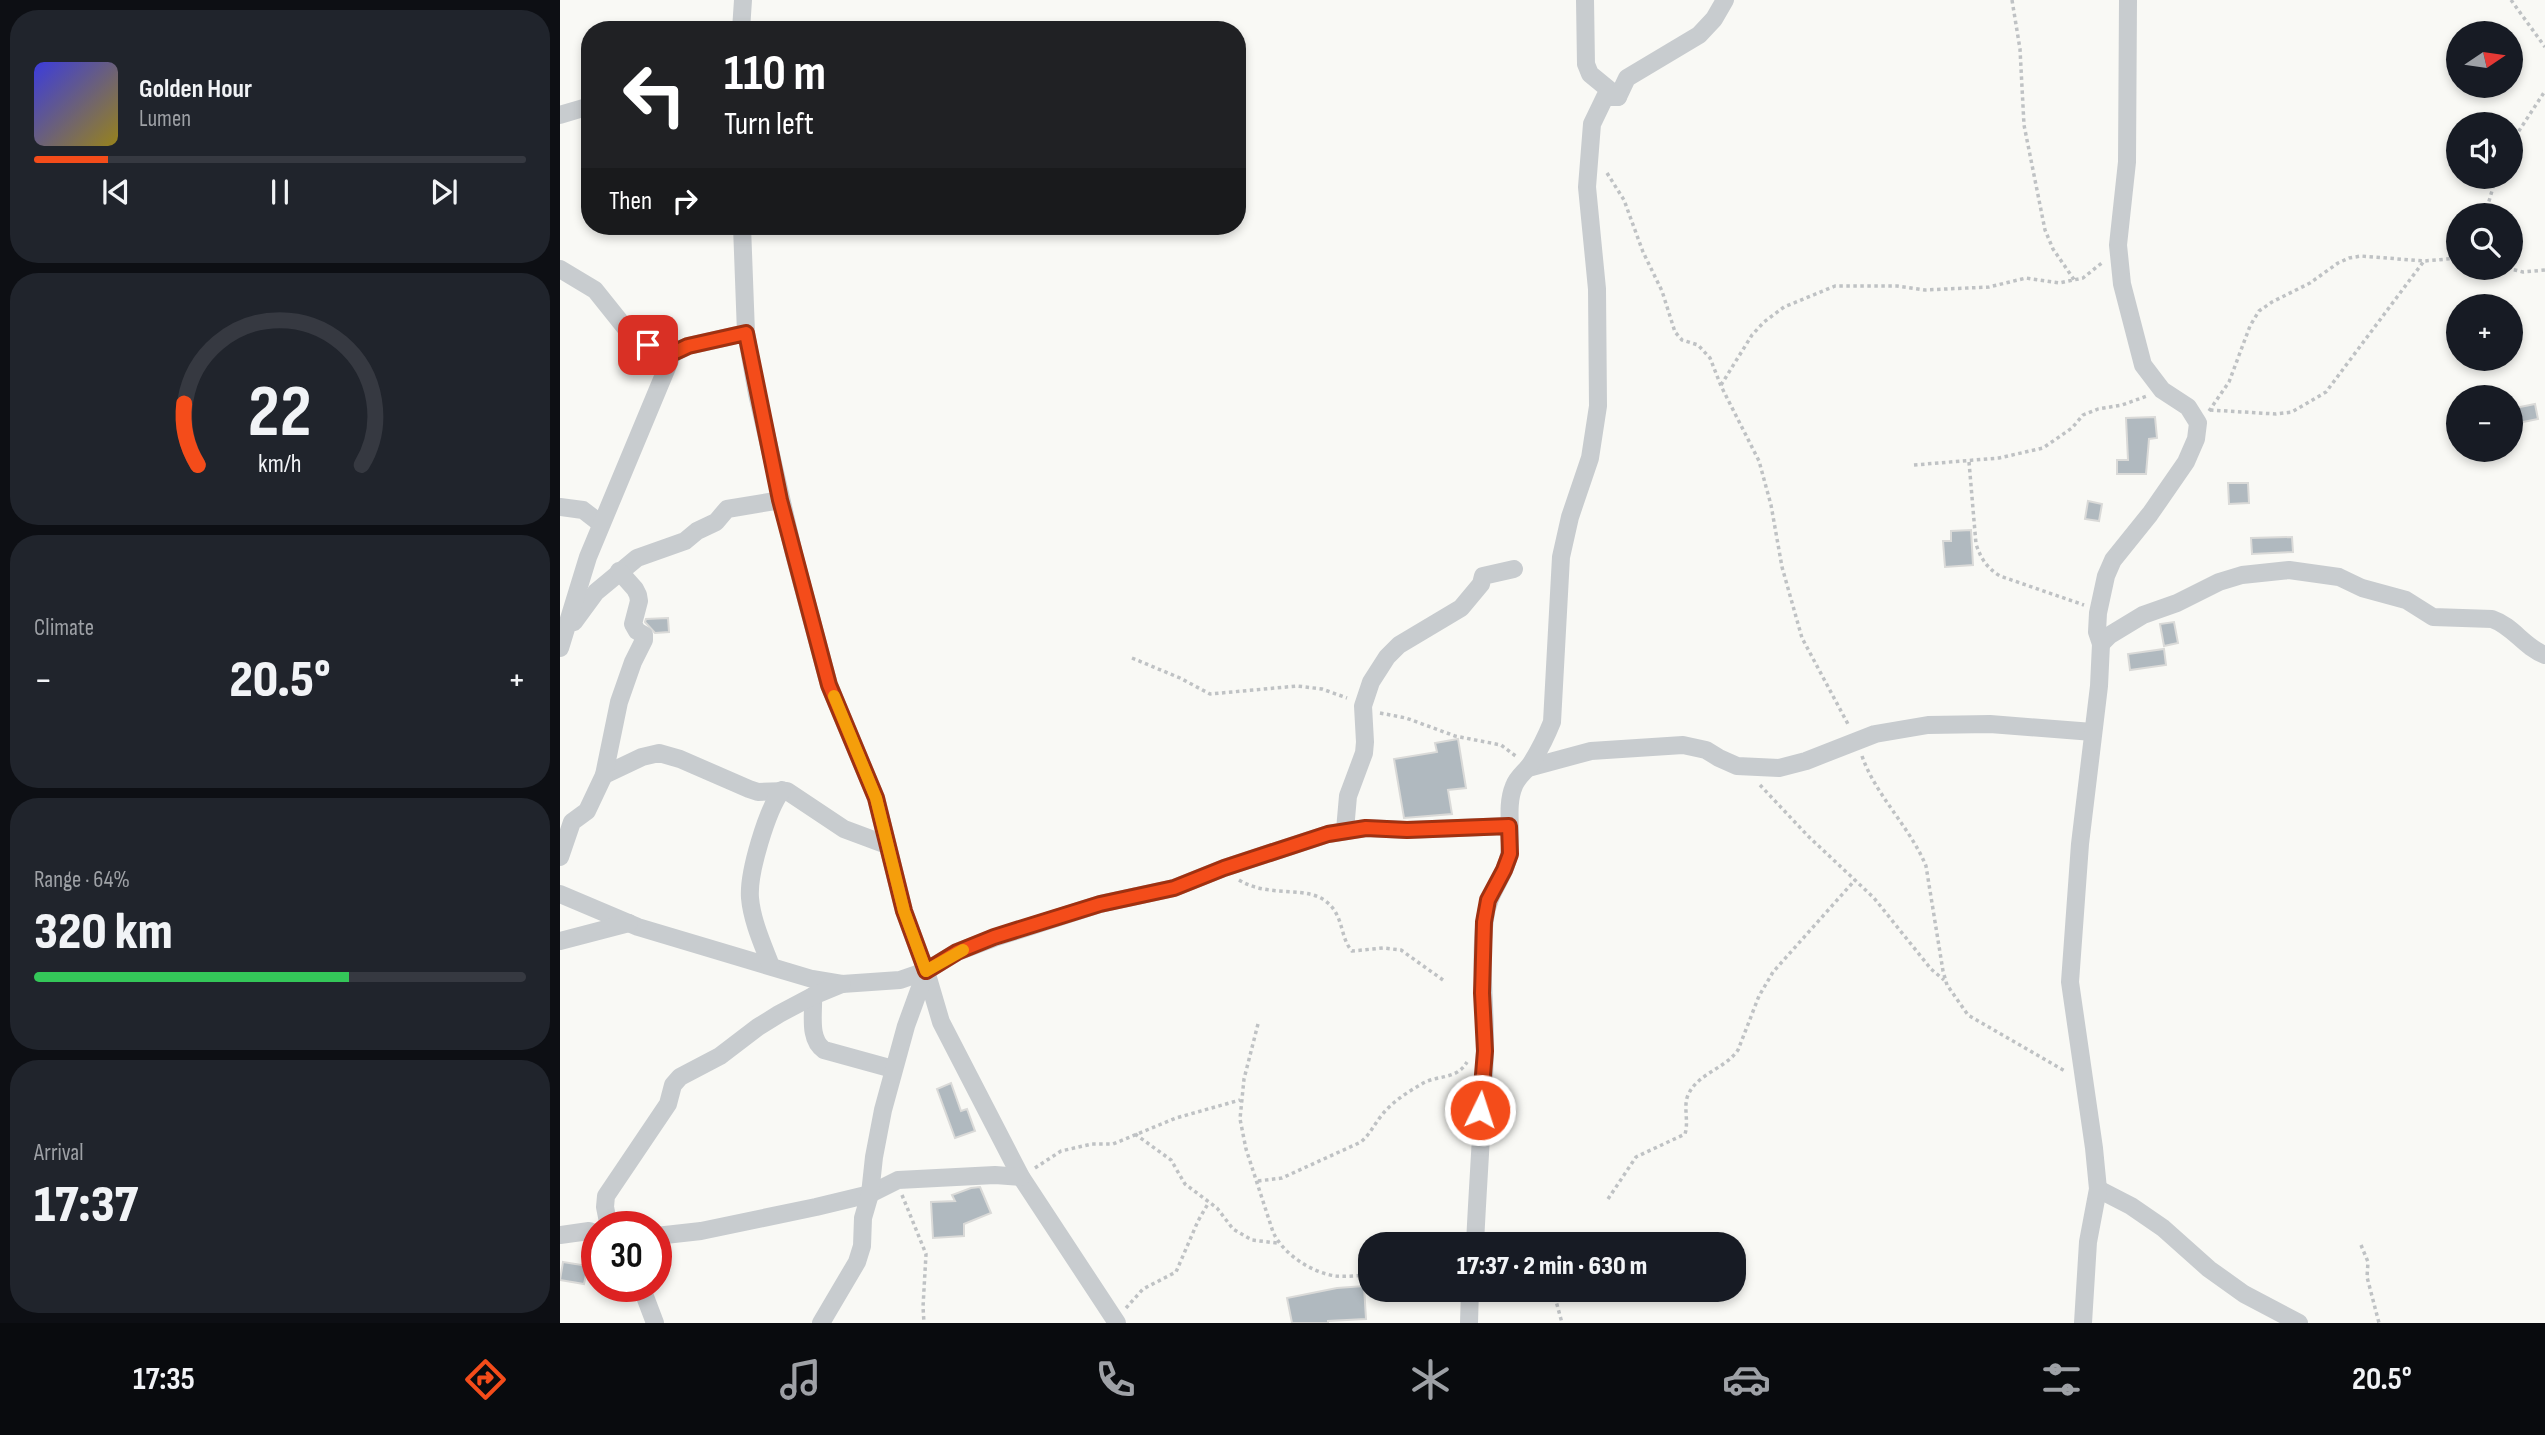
<!DOCTYPE html>
<html lang="en">
<head>
<meta charset="utf-8">
<style>
  body { margin:0; font-family:"Sofia Sans Condensed",sans-serif; background:#20242c; color:#f1f3f6; height:100vh; display:flex; flex-direction:column; font-size:26px; white-space:nowrap }
  * { box-sizing:border-box; margin:0 }
  p { font-size:23px; color:#9ea1a6 }
  .icon { flex:none; width:38px; height:38px; fill:none; stroke:currentColor; stroke-width:2; stroke-linecap:round; stroke-linejoin:round }
  .map { position:relative; flex:1; overflow:hidden }
  .drawer { display:flex; flex-direction:column; gap:10px; padding:10px; background:#0d0f14; width:560px }
  .drawer>* { flex:none }
  .guide { position:absolute; left:21px; top:21px; width:665px; height:214px; border-radius:28px; box-shadow:0 4px 10px #0003; background:#202124; color:#fff; overflow:hidden }
  .needle { width:46px; rotate:77deg }
  .buttons { position:absolute; left:1886px; top:21px; display:grid; gap:14px }
  .buttons a { display:grid; place-items:center; width:77px; height:77px; border-radius:50%; background:#171b24; box-shadow:0 4px 10px #0003; font-size:35px }
  .speed { position:absolute; left:21px; top:1211px; display:flex; gap:14px; font-size:35px; font-weight:700; text-align:center }
  .speed>* { display:grid; place-content:center; width:91px; height:91px; border-radius:50%; background:#171b24; box-shadow:0 4px 10px #0003; line-height:1 }
  .speed .limit { border:10px solid #d22; background:#fff; color:#111 }
  .pin { position:absolute; display:grid; place-items:center; width:60px; height:60px; color:#fff; margin:-30px; border-radius:14px; box-shadow:0 4px 10px #0006 }
  .me { position:absolute; width:77px; margin:-38px; rotate:4deg; stroke-linejoin:round; filter:drop-shadow(0 0 5px #0008) }
  .turn { display:flex; align-items:center; gap:24px; height:147px; padding:0 28px; font-size:32px }
  .turn .icon { width:91px; height:91px; stroke-width:2.5 }
  .turn b { display:block; font-size:49px; line-height:60px }
  .then { display:flex; align-items:center; height:66px; padding:0 28px; background:#0003; gap:14px; font-size:26px }
  .big { font-size:52px; font-weight:800; line-height:1.1 }
  .drawer .tile { flex:1; display:flex; flex-direction:column; justify-content:center; gap:10px; min-width:0; padding:0 24px; border-radius:28px; background:#20242c }
  .drawer .dial { align-items:center; gap:0 }
  .dial svg { height:182px; overflow:visible; fill:none; stroke:#363941; stroke-width:7; stroke-linecap:round; text-anchor:middle }
  .dial text { fill:#f1f3f6; stroke:none }
  .song { display:flex; align-items:center; gap:21px }
  .cover { width:84px; height:84px; border-radius:10px; background:linear-gradient(135deg,hsl(240 70% 55%),hsl(50 70% 35%)) }
  .played { height:7px; border-radius:4px; background:linear-gradient(90deg,#f44c1a 15%,#363941 15%) }
  .keys { display:flex; justify-content:space-around; direction:ltr }
  .heat { display:flex; justify-content:space-between; align-items:center; font-size:38px; direction:ltr }
  .charge { height:10px; border-radius:5px; background:linear-gradient(90deg,#34c759 64%,#363941 0) }
  .trip { position:absolute; left:798px; top:1232px; width:388px; height:70px; border-radius:28px; background:#171b24; box-shadow:0 4px 10px #0003; font-weight:800; line-height:70px; text-align:center }
  .dock { display:flex; height:112px; justify-content:space-around; align-items:center; background:#090b0e; color:#9ea1a6 }
  .dock .icon { width:49px; height:49px }
  .dock .selected { color:#f44c1a }
  .dock b { font-size:32px; color:#f1f3f6 }
  main { display:flex; flex:1; min-height:0 }
  .map>svg:first-child { display:block }
</style>
</head>
<body>
<main>
<section class="drawer">
<div class="tile">
<div class="song"><i class="cover"></i><div><b>Golden Hour</b><p>Lumen</p></div></div>
<div class="played"></div>
<div class="keys"><svg class="icon" aria-label="previous" viewBox="0 0 24 24"><path d="M18 5L8 12l10 7zM5 5v14"/></svg><svg class="icon" aria-label="pause" viewBox="0 0 24 24"><path d="M8 5v14M16 5v14"/></svg><svg class="icon" aria-label="next" viewBox="0 0 24 24"><path d="M6 5l10 7-10 7zM19 5v14"/></svg></div>
</div>
<div class="tile dial"><svg viewBox="0 0 100 80">
<path d="M14 69A42 42 0 1 1 86 69"/>
<path d="M14 69A42 42 0 0 1 8 42" stroke="#f44c1a"/>
<text x="50" y="56" font-size="32" font-weight="700">22</text>
<text x="50" y="72" font-size="11">km/h</text>
</svg></div>
<div class="tile"><p>Climate</p>
<div class="heat"><a>−</a><b class="big">20.5°</b><a>+</a></div>
</div>
<div class="tile"><p>Range · 64%</p><b class="big">320 km</b><div class="charge"></div></div>
<div class="tile"><p>Arrival</p><b class="big">17:37</b></div>
</section>
<div class="map">
<svg width="1985" height="1323" viewBox="0 0 1985 1323">
  <rect width="100%" height="100%" fill="#f9f9f5"/>
  <g fill="#b0b9bf" stroke="#dadad8" stroke-width="2">
    <polygon points="1975,404 1978,419 1958,423 1955,408"/>
    <polygon points="1595,417 1597,438 1589,439 1586,474 1557,474 1557,460 1568,460 1566,418"/>
    <polygon points="1668,483 1688,483 1689,503 1669,504"/>
    <polygon points="1528,501 1542,504 1539,521 1525,519"/>
    <polygon points="1411,530 1413,565 1385,567 1383,541 1391,541 1391,531"/>
    <polygon points="1732,537 1733,552 1692,554 1691,538"/>
    <polygon points="108,618 109,632 95,633 85,622 86,619"/>
    <polygon points="1614,622 1618,643 1604,646 1600,624"/>
    <polygon points="1604,649 1606,665 1570,670 1568,654"/>
    <polygon points="898,739 906,788 888,790 892,814 844,818 834,759 877,752 875,743"/>
    <polygon points="391,1083 401,1111 407,1109 415,1131 395,1138 377,1089"/>
    <polygon points="420,1187 431,1213 404,1224 404,1236 373,1238 371,1202 395,1201 392,1195 411,1188"/>
    <polygon points="3,1262 28,1266 24,1284 0,1280"/>
    <polygon points="804,1286 806,1319 768,1321 768,1323 732,1323 727,1298 777,1288"/>
  </g>
  <g fill="none" stroke-linecap="round" stroke-linejoin="round">
    <g stroke="#bfc2c4" stroke-width="3.5" stroke-dasharray="3.5 3.5" stroke-linecap="butt">
      <polyline points="1452,0 1460,49 1464,125 1485,230 1493,249 1515,281"/>
      <polyline points="1951,0 1985,47"/>
      <polyline points="1951,143 1985,91"/>
      <polyline points="1047,173 1064,200 1083,252 1102,291 1115,332 1122,340 1138,345 1150,358 1161,386 1199,461 1211,505 1222,567 1242,638 1289,726"/>
      <polyline points="1928,205 1933,215"/>
      <polyline points="1925,215 1936,177"/>
      <polyline points="1947,268 1963,272 1985,270"/>
      <polyline points="1161,385 1192,335 1204,322 1224,307 1275,286 1337,286 1365,290 1429,287 1466,278 1499,283 1523,278 1543,262"/>
      <polyline points="1650,410 1716,414 1732,412 1766,392 1864,261"/>
      <polyline points="1649,411 1669,382 1690,326 1699,311 1712,302 1750,283 1778,263 1789,258 1801,256 1864,261 1899,258"/>
      <path d="M1409 462 1416 544C1421 559 1427 568 1440 576L1524 605"/>
      <polyline points="1354,465 1439,458 1483,448 1512,428 1523,415 1538,409 1562,405 1587,396"/>
      <polyline points="572,658 620,678 650,694 737,686 762,689 787,698"/>
      <polyline points="820,713 846,718 895,736 941,745 957,757"/>
      <path d="M1302 756C1316 796 1350 827 1366 866L1383 971 1387 985 1408 1015 1505 1071"/>
      <polyline points="1200,785 1248,836 1314,898 1371,969 1384,980"/>
      <path d="M679 880C710 899 747 884 768 903 784 917 780 938 792 951L823 948 841 950 883 980"/>
      <path d="M698 1024 684 1079 680 1119 686 1149 713 1232C723 1254 752 1273 776 1276 787 1277 799 1275 810 1276"/>
      <polyline points="575,1134 611,1160 625,1184 657,1208 673,1229 692,1240 717,1243"/>
      <polyline points="475,1168 501,1151 532,1144 553,1144 616,1118 680,1100"/>
      <path d="M698 1181 722 1178 801 1142C810 1134 814 1125 821 1116 831 1103 846 1093 860 1085 876 1074 896 1081 907 1062"/>
      <polyline points="342,1195 366,1254 363,1307 364,1323"/>
      <path d="M1048 1199 1076 1157 1125 1134C1129 1121 1123 1107 1128 1095 1138 1073 1165 1069 1178 1050L1199 996 1213 972 1295 880"/>
      <polyline points="1801,1245 1808,1262 1807,1277 1819,1323"/>
      <polyline points="993,1290 1002,1323"/>
      <polyline points="566,1308 583,1289 616,1272 638,1221 649,1202"/>
    </g>
    <g stroke="#c8cccf" stroke-width="18">
      <polyline points="1025,0 1026,64 1030,74 1058,97"/>
      <polyline points="181,30 183,0"/>
      <polyline points="0,115 30,106"/>
      <polyline points="182,226 186,333 197,394 234,554 269,685 316,798 344,911 366,971 381,1022 461,1177 557,1323"/>
      <polyline points="0,269 35,290 71,335 87,345 113,353"/>
      <polyline points="0,507 23,510 41,524"/>
      <polyline points="14,622 36,592 77,558 125,541 137,531 156,522 167,509 221,500"/>
      <path d="M1541 644 1550 635 1583 615 1617 603 1659 582 1682 575 1729 570 1779 577 1802 588 1846 600 1873 617 1932 619C1953 626 1964 647 1985 655"/>
      <polyline points="0,648 28,557 113,353 128,346 186,333"/>
      <polyline points="968,768 1031,751 1123,745 1146,750 1159,758 1177,766 1219,768 1246,761 1315,734 1368,725 1430,724 1533,732"/>
      <polyline points="44,775 82,757 99,753 120,759 189,789 198,792 227,791 284,829 327,845"/>
      <polyline points="785,830 788,796 804,753 805,742 803,706 811,682 827,657 839,645 901,608 921,584 923,576 954,569"/>
      <polyline points="0,857 12,822 27,811 44,775 59,702 73,662 84,640 84,635 77,631 73,624 79,601 78,595 75,589 59,571"/>
      <polyline points="0,894 78,927 252,979 282,984 340,980 366,971 397,952 434,938 540,904 614,888 664,868 768,834 806,828 847,830 949,826"/>
      <polyline points="0,941 69,923"/>
      <path d="M211 966C203 945 192 921 190 898 188 873 207 810 222 790"/>
      <path d="M253 996C254 1013 248 1039 264 1050L333 1069"/>
      <polyline points="1538,1189 1571,1206 1603,1228 1649,1269 1684,1294 1739,1323"/>
      <polyline points="49,1227 45,1207 46,1196 108,1104 113,1085 120,1077 160,1056 198,1027 219,1014 253,996 282,984"/>
      <polyline points="0,1235 29,1231 37,1234"/>
      <polyline points="96,1236 141,1231 256,1207 310,1194 338,1180 435,1175 461,1177"/>
      <path d="M915 1244C918 1180 923 1116 925 1052 926 1008 919 963 925 919 928 891 945 878 949 855 953 833 945 807 954 786 957 777 965 772 970 765 979 751 986 737 992 722L1001 557 1010 517 1030 458 1038 406 1037 289 1027 187 1032 124 1045 97H1058L1067 78 1139 35 1154 19 1165 0"/>
      <polyline points="81,1286 95,1323"/>
      <polyline points="261,1323 297,1262 302,1246 303,1218 310,1194 314,1157 323,1110 346,1026 366,971"/>
      <polyline points="909,1323 910,1290"/>
      <polyline points="1523,1323 1528,1242 1538,1189 1534,1148 1510,982 1520,844 1539,686 1541,644 1537,632 1538,613 1546,576 1553,560 1590,514 1626,462 1636,439 1638,423 1628,407 1602,390 1583,365 1562,284 1558,245 1567,162 1568,0"/>
    </g>
  </g>
  <g fill="none" stroke-linecap="round" stroke-linejoin="round">
    <g stroke="#9f3111" stroke-width="18">
      <polyline id="route" points="88,345 113,353 128,346 186,333 220,500 269,685 316,798 344,911 366,971 397,952 434,937 540,904 614,888 664,868 768,834 806,828 847,830 949,826 950,854 944,870 928,900 924,922 922,993 925,1051 920,1110"/>
    </g>
    <use href="#route" stroke="#f44c1a" stroke-width="12"/>
    <polyline stroke="#f59e0b" stroke-width="12" points="274,696 316,798 344,911 366,971 403,950"/>
  </g>
</svg>
<div class="buttons">
<a><svg class="needle" viewBox="-14 -14 28 28"><path d="M0-13l5 13h-10z" fill="#e53935"/><path d="M0 13l5-13h-10z" fill="#9ea1a6"/></svg></a>
<a><svg class="icon" aria-label="sound" viewBox="0 0 24 24"><path d="M4 9h4l5-4v14l-5-4H4zM17 9q2 3 0 6"/></svg></a>
<a><svg class="icon" aria-label="search" viewBox="0 0 24 24"><circle cx="10" cy="10" r="6"/><path d="M15 15l6 6"/></svg></a>
<a>+</a>
<a>−</a>
</div>
<div class="speed"><div class="limit">30</div></div>
<div class="pin" style="left:88px;top:345px;background:#d93025"><svg class="icon" aria-label="arrive" viewBox="0 0 24 24"><path d="M6 21V4h12l-3 4 3 4H6"/></svg></div>
<svg class="me" style="left:920px;top:1110px" viewBox="-20 -20 40 40"><circle r="17" fill="#f44c1a" stroke="#fff" stroke-width="3"/><path d="M0-11L8 9 0 5-8 9z" fill="#fff"/></svg>
<div class="trip">17:37 · 2 min · 630 m</div>
<div class="guide">
<div class="turn"><svg class="icon" aria-label="left" viewBox="0 0 24 24"><path d="M17 20v-9H6M10 6l-5 5 5 5"/></svg><div><b>110 m</b>Turn left</div></div>
<div class="then">Then<svg class="icon" aria-label="right" viewBox="0 0 24 24"><path d="M7 20v-9h11M14 6l5 5-5 5"/></svg></div>
</div>
</div>
</main>
<nav class="dock">
<b>17:35</b>
<svg class="icon selected" aria-label="directions" viewBox="0 0 24 24"><path d="M12 3l9 9-9 9-9-9zM9 14v-3h6M13 9l2 2-2 2"/></svg>
<svg class="icon" aria-label="music" viewBox="0 0 24 24"><path d="M9 18V5l10-2v13"/><circle cx="6" cy="18" r="3"/><circle cx="16" cy="16" r="3"/></svg>
<svg class="icon" aria-label="phone" viewBox="0 0 24 24"><path d="M5 4h4l2 5-3 2q2 4 5 5l2-3 5 2v4C11 20 4 13 5 4z"/></svg>
<svg class="icon" aria-label="climate" viewBox="0 0 24 24"><path d="M12 3v18M4 7l16 10M4 17L20 7"/></svg>
<svg class="icon" aria-label="car" viewBox="0 0 24 24"><path d="M5 17H2v-5l4-1 3-4h7l3 4 3 1v5h-3M9 17h6M6 11h13"/><circle cx="7" cy="17" r="2"/><circle cx="17" cy="17" r="2"/></svg>
<svg class="icon" aria-label="filters" viewBox="0 0 24 24"><path d="M4 7h16M4 17h16"/><circle cx="9" cy="7" r="2"/><circle cx="15" cy="17" r="2"/></svg>
<b>20.5°</b>
</nav>
</body>
</html>
